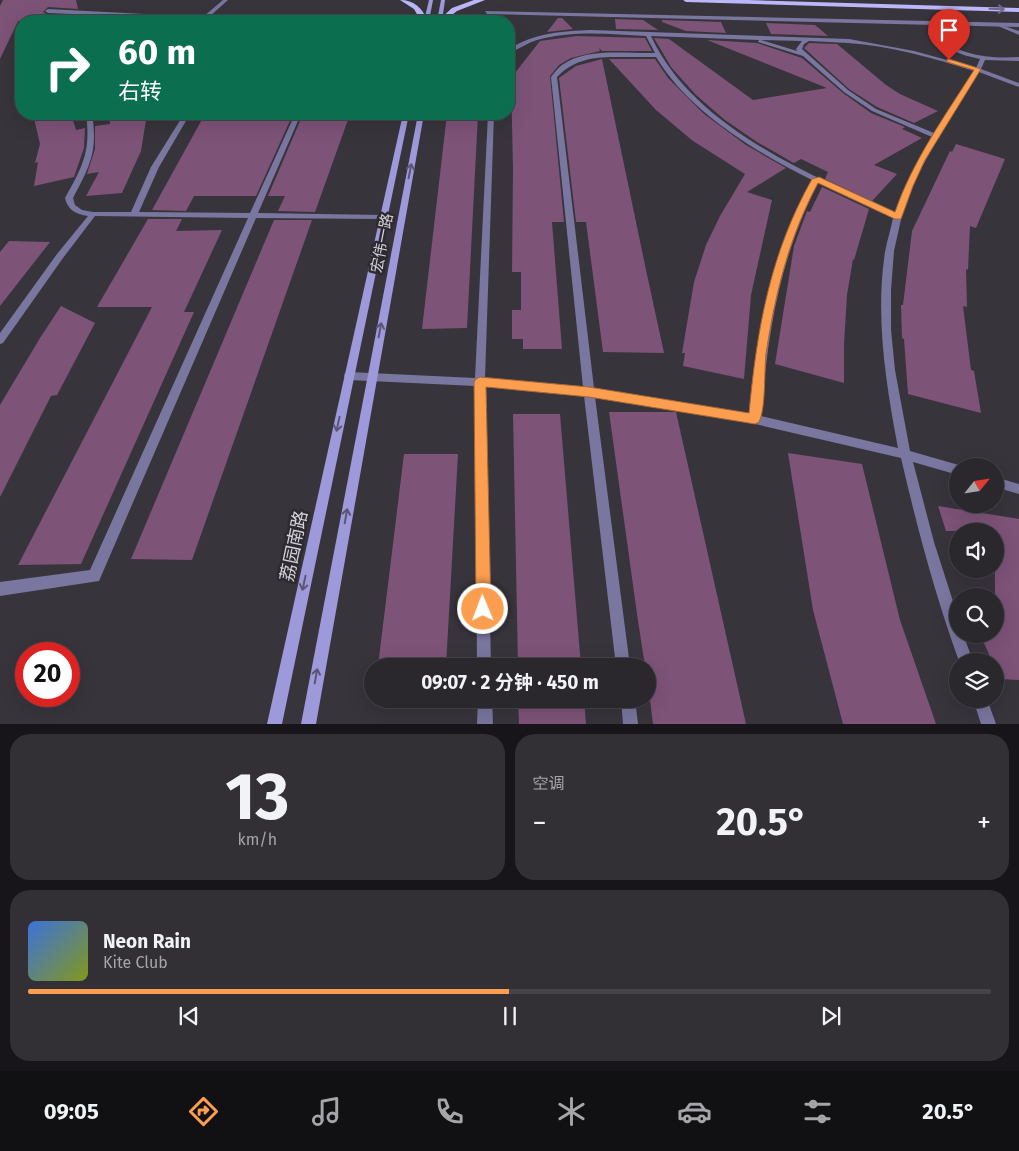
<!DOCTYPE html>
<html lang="zh">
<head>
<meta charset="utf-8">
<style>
  body { margin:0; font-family:"Fira Sans","Noto Sans SC",sans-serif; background:#322f35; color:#f1f3f6; height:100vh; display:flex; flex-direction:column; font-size:19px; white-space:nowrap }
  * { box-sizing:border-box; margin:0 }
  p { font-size:16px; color:#a5a5aa }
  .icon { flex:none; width:28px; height:28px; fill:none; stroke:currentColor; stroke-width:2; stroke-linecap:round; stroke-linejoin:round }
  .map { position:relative; height:724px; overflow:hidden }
  .details { display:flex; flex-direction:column; gap:10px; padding:10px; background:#171519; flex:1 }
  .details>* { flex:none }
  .top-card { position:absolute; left:15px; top:15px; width:500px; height:105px; border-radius:20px; box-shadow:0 5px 20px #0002,0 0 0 1px #464449; background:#0b6e4f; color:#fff; overflow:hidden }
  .needle { width:32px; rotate:60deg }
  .fabs { position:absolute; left:949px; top:458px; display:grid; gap:10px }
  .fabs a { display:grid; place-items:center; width:55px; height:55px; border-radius:50%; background:#2a272d; box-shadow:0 5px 20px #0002,0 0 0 1px #464449; font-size:25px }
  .speed { position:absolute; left:15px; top:642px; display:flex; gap:10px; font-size:25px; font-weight:700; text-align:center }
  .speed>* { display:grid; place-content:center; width:65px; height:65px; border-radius:50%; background:#2a272d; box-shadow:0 5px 20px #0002,0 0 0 1px #464449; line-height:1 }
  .speed .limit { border:8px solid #d22; background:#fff; color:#111 }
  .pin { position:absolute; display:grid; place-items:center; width:42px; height:42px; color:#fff; margin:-51px -21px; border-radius:50% 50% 50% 0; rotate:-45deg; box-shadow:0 0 5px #0007 }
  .pin .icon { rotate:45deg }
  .me { position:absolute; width:55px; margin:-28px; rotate:359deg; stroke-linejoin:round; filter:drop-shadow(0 0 4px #0008) }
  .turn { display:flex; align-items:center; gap:18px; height:105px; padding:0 20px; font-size:22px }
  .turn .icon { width:65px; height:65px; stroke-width:2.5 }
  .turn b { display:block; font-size:35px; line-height:42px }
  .big { font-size:38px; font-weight:700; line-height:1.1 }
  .details .widget { flex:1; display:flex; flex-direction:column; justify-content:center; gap:8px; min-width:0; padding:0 18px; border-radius:20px; background:#322f35 }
  .details .dial { align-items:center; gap:0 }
  .dial b { font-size:65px; line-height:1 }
  .song { display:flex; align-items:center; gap:15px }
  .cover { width:60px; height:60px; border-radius:8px; background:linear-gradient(135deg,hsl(220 70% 55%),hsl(70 70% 35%)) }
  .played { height:5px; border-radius:2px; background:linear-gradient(90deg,#fb9e50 50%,#464449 50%) }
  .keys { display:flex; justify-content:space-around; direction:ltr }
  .heat { display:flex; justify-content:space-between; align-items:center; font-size:28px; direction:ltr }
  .details .tiles { flex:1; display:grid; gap:10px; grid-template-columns:1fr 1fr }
  .widget:last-child { grid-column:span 2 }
  .trip { position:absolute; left:364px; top:658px; width:292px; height:50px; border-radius:25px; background:#2a272d; box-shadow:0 5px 20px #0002,0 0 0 1px #464449; font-weight:700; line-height:50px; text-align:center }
  .tabs { display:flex; height:80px; justify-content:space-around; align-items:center; background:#111012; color:#a5a5aa }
  .tabs .icon { width:35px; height:35px }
  .tabs .current { color:#fb9e50 }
  .tabs b { font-size:22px; color:#f1f3f6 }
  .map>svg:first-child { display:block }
</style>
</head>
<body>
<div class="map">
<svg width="1019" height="724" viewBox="0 0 1019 724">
  <rect width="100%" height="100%" fill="#38343c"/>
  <g fill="#7d5378">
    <polygon points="3,0 76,0 78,9 48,7 43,12 48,15 79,16 81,21 18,21 0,59 0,6"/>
    <polygon points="558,18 562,18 573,29 547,32"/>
    <polygon points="615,19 643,20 658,30 616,29"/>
    <polygon points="662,20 721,22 726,33 686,31 662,22"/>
    <polygon points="766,23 815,25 828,36 771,34"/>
    <polygon points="577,36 645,38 652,51 602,51 599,48 600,51 571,58 559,65 550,76 564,222 552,222 562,349 523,349 523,339 512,339 512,310 521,310 521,272 512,272 513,169 511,78 540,41"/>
    <polygon points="654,38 669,39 753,100 827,88 707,40 757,43 802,58 843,93 871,113 905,127 902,129 922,138 874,165 897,174 872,201 825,179 828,172 801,159 794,163 792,162 757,142 725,120 696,95 671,67"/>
    <polygon points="809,43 837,44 886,85 900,94 938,111 914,123 877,107 849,89 804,48"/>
    <polygon points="602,59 646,270 664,353 603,352 586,222 576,222 559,78 576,66"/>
    <polygon points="609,59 655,59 668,78 704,114 746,145 786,168 747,192 772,200 751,295 744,379 683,366 685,353 682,353 694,282 706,245 720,216 745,174 693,141 656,110"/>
    <polygon points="33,114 71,114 76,130 85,128 84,148 74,177 34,186 38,162 35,163 40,144"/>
    <polygon points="109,114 147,114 141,151 122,193 86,196 99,172 87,174 95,149 95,126 110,124"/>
    <polygon points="205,114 293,114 256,196 194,196 186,211 152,210"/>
    <polygon points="303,114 350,114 315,212 278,211 285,196 268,196"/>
    <polygon points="447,114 478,114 467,328 422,329"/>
    <polygon points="956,144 1005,159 976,228 970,226 968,270 966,269 967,307 963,306 971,370 974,371 981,413 908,394 904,339 902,338 901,305 903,305 912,231 950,151 952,152"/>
    <polygon points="822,187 869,209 854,260 853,259 847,295 844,344 844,383 775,364 794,246 807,211 810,212"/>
    <polygon points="148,219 182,219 176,231 222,230 184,312 194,312 81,564 18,565 152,307 97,307"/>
    <polygon points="274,220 312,220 192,560 131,559"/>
    <polygon points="9,241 50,242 0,306 0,252"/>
    <polygon points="61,306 95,323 57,395 51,396 0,497 0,405 40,338"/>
    <polygon points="609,412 676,412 746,724 653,724 648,684 648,666 645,666 638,621"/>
    <polygon points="513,414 560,414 581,666 518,666"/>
    <polygon points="788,453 862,464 900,620 936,724 843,724 813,610"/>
    <polygon points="404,454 458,454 446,666 378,666"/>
    <polygon points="938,506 1019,519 1019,680 1000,679 995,668 995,661 992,661 980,634 995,634 995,531 946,531"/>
    <polygon points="518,699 584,699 586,724 519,724"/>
  </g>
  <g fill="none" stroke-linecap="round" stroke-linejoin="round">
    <g fill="#79769f" fill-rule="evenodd">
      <polygon points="223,0 228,0 209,17 267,19 270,21 238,21 48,13 45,11 48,9 203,17"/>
      <path d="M937 21 940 23 934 28 933 33C957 55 987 59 1019 57V61L985 60 981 69 1019 83V87L979 72 939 136 940 137 937 140 917 176 902 215 894 251 891 290V330L895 370 910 451 962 466H958V475L913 462 934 542 958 617V634H963L973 661H959C935 595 917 527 901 458L755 424 595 397 630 666H616L584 396 485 387 491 666H477L475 386 349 380 345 379 344 376 345 373 349 372 475 378 488 114H494L485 378 583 387 551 77C554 73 558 68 562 65 587 47 626 54 655 53L646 36C610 34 572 30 537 40 527 43 519 49 509 53V49C534 33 562 31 591 30L849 39 914 51 976 68 980 59C960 55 943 48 928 34L929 26ZM651 36 759 40 758 42 803 56 844 92 872 111 932 137 910 176 895 213C809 175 692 126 651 36ZM761 40 802 41 796 49 797 51ZM809 41C822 42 835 42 848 43 891 46 933 58 974 71L934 133 876 109 848 90 802 49 804 44ZM610 57H656C689 112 756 152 812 180 771 259 759 326 750 414L594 388 557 77C573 61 588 58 610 57ZM818 183 893 218C891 229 887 240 885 252 875 317 886 384 898 448L761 416C768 331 779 260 818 183Z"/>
      <polygon points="998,24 1019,31 1019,35 998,26"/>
      <path d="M86 114H92C98 151 90 166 73 198L75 205 82 210 93 212H131L151 167 184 114H190L159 167 139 212 250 213 295 114H301L258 213 383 215 387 217 383 219 256 218 99 581 0 596V582L90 570 248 218 95 216 63 258 3 343 0 344V333L57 254 88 216C75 214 68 210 65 198 83 166 91 151 86 114Z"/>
      <polygon points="995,477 1019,484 1019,494 995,487"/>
      <polygon points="478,699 492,699 493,724 477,724"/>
      <polygon points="621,699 635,699 638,724 623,724"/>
      <polygon points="973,699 987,699 996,724 981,724"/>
    </g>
    <polygon fill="#79769f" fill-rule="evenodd" points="485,11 1019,23 1019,27 487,14"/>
    <g fill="#9e99da" fill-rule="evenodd">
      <polygon points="429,0 433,0 429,21 424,21"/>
      <polygon points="441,0 445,0 442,21 437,21"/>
      <polygon points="403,114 409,114 282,724 267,724"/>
      <polygon points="418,114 424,114 316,724 301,724"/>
    </g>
    <g fill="#bbb7fa" fill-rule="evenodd">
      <path d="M400 0C414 0 423 8 427 21H421L414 9Z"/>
      <polygon points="474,0 485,0 457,11 444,21 438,21 452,8"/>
      <polygon points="683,0 748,0 1019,8 1019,12 686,2"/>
    </g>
  </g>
  <defs><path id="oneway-shaft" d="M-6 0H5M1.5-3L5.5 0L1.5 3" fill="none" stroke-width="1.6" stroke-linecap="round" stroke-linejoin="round" transform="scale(1.25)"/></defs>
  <use stroke="#6d698b" href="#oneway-shaft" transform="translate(997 9) rotate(2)"/>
  <g stroke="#5b5675">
    <use href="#oneway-shaft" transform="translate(410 171) rotate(-79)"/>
    <use href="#oneway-shaft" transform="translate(380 330) rotate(-79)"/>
    <use href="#oneway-shaft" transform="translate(338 424) rotate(102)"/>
    <use href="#oneway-shaft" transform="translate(346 516) rotate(-80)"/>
    <use href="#oneway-shaft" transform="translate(304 583) rotate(102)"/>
    <use href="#oneway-shaft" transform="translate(316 676) rotate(-80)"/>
  </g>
  <path fill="#fb9e50" stroke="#a36734" d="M949 59 981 69 925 160 913 186 901 219H895L818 183C789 237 775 294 766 354 764 372 766 408 759 422L755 424 589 397 486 387 491 609 489 615 483 617 478 615 476 609 474 382 476 379 480 377 589 387 749 413C757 328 770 254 812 179L819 177 895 212C913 160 945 116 974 70L947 62V59Z"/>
  <g text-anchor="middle" stroke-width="5" stroke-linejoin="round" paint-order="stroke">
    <g font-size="15" fill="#d6d3d8" stroke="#2e2a31">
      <text transform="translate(382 243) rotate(-79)" y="5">宏伟一路</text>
    </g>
    <g font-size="18" fill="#d6d3d8" stroke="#2e2a31">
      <text transform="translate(294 546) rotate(-78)" y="6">荔园南路</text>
    </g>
  </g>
</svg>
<div class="fabs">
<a><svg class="needle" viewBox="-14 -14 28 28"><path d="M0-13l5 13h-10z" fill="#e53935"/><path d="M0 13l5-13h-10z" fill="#a5a5aa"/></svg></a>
<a><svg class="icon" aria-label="sound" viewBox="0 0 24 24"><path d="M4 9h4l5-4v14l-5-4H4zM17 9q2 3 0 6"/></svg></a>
<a><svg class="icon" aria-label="search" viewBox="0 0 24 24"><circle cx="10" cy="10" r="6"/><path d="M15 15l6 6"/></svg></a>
<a><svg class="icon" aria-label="layers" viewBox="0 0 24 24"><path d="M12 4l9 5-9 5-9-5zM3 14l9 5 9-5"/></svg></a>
</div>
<div class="speed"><div class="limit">20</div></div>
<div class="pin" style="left:949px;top:60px;background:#d93025"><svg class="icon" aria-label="arrive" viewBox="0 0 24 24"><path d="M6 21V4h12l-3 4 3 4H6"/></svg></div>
<svg class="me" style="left:483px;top:609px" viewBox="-20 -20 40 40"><circle r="17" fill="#fb9e50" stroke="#fff" stroke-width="3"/><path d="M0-11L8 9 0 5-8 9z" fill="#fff"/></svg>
<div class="trip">09:07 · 2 分钟 · 450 m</div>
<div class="top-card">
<div class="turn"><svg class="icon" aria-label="right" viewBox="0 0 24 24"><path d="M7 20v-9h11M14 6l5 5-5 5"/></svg><div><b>60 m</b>右转</div></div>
</div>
</div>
<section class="details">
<div class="tiles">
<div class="widget dial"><b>13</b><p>km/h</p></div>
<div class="widget"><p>空调</p>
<div class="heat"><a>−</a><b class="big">20.5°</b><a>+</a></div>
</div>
<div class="widget">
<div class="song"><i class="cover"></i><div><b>Neon Rain</b><p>Kite Club</p></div></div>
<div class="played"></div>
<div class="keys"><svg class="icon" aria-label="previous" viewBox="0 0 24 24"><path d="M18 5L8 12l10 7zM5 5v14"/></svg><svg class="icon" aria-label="pause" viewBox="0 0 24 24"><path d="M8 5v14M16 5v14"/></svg><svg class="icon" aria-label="next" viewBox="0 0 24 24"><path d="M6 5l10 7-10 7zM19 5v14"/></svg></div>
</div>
</div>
</section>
<nav class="tabs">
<b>09:05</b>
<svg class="icon current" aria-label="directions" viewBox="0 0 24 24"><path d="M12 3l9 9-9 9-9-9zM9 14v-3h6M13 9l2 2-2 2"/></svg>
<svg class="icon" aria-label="music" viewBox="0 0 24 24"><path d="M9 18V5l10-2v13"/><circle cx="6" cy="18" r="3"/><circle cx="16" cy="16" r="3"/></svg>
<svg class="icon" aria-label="phone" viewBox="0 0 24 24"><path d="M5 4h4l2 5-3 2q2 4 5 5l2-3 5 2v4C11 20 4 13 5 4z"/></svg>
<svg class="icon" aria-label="climate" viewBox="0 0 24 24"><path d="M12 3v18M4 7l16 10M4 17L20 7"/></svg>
<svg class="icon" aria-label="car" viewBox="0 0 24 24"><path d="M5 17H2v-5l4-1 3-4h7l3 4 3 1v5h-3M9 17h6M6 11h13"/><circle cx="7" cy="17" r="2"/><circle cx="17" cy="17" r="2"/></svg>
<svg class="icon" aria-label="filters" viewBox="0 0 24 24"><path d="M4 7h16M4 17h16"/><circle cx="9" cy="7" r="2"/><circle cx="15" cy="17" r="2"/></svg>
<b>20.5°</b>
</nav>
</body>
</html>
